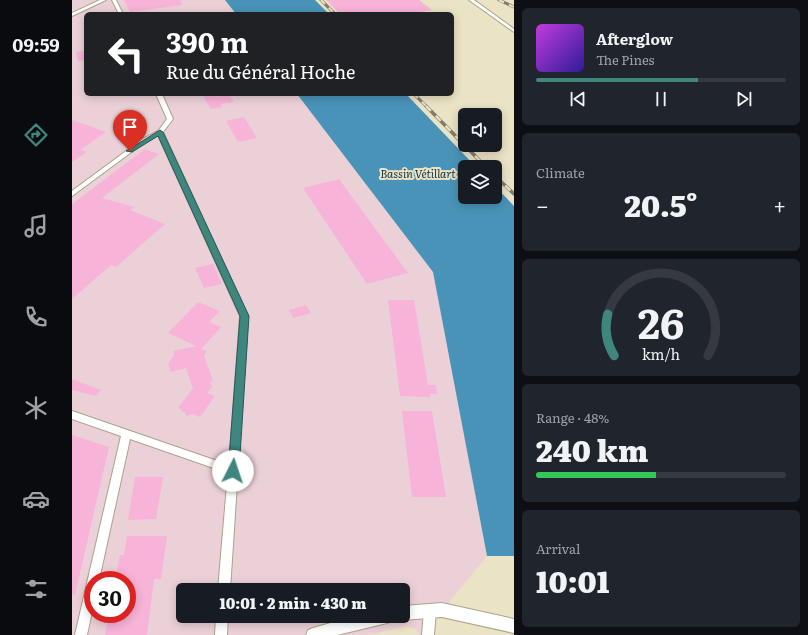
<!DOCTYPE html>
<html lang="en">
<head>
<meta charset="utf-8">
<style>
  body { margin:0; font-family:Literata,serif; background:#20242c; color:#f1f3f6; height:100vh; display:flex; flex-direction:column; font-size:15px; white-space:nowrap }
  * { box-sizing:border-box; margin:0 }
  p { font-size:13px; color:#9ea1a6 }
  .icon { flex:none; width:22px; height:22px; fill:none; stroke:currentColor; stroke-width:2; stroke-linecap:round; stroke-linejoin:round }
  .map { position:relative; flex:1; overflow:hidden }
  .drawer { display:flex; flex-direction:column; gap:8px; padding:8px; background:#0d0f14; width:294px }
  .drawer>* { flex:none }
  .hud { position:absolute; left:12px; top:12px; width:370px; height:84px; border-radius:6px; box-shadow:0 2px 10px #0003; background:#202124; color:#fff; overflow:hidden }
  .fabs { position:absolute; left:386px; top:108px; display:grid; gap:8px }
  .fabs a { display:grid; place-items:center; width:44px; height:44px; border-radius:6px; background:#171b24; box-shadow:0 2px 10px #0003; font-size:20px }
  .speed { position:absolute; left:12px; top:571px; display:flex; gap:8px; font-size:20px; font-weight:700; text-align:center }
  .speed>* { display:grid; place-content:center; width:52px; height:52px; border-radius:50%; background:#171b24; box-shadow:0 2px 10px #0003; line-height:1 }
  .speed .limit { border:6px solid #d22; background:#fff; color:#111 }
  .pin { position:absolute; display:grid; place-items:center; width:34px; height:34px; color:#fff; margin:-41px -17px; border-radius:50% 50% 50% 0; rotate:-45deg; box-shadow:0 0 4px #0007 }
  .pin .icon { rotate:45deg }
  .me { position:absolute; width:44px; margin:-22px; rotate:4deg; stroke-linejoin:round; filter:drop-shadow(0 0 3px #0008) }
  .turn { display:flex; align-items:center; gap:14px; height:84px; padding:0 16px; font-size:18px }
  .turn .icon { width:52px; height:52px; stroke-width:2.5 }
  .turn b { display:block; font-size:28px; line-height:34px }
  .big { font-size:30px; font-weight:800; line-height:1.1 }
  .drawer .card { flex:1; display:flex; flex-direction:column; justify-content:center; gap:6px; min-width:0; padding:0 14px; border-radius:6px; background:#20242c }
  .drawer .dial { align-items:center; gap:0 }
  .dial svg { height:104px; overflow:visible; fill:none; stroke:#363941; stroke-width:7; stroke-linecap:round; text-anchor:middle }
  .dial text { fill:#f1f3f6; stroke:none }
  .song { display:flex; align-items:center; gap:12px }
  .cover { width:48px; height:48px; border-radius:6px; background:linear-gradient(135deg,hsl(290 70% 55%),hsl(250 70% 35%)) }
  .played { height:4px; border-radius:2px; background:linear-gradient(90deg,#3f867f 65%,#363941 65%) }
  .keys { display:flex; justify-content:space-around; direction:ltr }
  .heat { display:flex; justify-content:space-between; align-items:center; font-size:22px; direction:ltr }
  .charge { height:6px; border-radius:3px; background:linear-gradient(90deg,#34c759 48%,#363941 0) }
  .trip { position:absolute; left:104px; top:583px; width:234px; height:40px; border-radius:6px; background:#171b24; box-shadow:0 2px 10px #0003; font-weight:800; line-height:40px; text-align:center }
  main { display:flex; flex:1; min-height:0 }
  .tab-bar { display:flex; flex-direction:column; width:72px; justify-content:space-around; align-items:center; background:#090b0e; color:#9ea1a6 }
  .tab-bar .icon { width:28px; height:28px }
  .tab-bar .current { color:#3f867f }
  .tab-bar b { font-size:18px; color:#f1f3f6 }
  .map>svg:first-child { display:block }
</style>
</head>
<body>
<main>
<nav class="tab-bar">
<b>09:59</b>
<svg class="icon current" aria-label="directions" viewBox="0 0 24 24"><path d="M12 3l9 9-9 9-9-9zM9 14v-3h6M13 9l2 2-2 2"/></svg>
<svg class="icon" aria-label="music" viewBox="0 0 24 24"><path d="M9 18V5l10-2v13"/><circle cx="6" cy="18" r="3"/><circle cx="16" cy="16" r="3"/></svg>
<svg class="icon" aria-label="phone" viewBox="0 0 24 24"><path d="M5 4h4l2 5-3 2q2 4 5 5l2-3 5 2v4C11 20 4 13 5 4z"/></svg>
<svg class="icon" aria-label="climate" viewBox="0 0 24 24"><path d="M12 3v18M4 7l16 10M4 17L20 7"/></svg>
<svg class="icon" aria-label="car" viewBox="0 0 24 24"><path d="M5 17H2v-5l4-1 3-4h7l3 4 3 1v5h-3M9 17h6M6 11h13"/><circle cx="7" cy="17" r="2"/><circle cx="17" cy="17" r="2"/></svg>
<svg class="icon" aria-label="filters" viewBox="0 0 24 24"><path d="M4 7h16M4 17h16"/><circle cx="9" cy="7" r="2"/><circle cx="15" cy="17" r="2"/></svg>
</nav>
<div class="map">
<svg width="442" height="635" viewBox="0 0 442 635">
  <rect width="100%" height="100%" fill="#ebe3c6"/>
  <path fill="#ebd1d7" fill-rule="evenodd" d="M0 0H153L164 14H14V94H225L361 272 415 556 350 635H348L343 629 335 626 296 635H0ZM21 580H55V614H21ZM111 590H331V616H111Z"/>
  <g fill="#4993b8">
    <polygon points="153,0 243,0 257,14 164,14"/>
    <polygon points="225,94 334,94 404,167 393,167 393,197 423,197 423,186 442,206 442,556 415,556 361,272"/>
  </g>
  <g fill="#f8b3d8">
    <polygon points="52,0 109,0 110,5 58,12"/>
    <polygon points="254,0 347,0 360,10 336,14 268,14"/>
    <polygon points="14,50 14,60 6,61 4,52"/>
    <polygon points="130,94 143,94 145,97 157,95 162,102 149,104 151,107 139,109"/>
    <polygon points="172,117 185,138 166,142 154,121"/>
    <polygon points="0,120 34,132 8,150 15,152 0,162"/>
    <polygon points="73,149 87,154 30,198 62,207 58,210 93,224 44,267 39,265 0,299 0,204"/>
    <polygon points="267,179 302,227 336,273 295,284 231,188"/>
    <polygon points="141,264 150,284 132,288 123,268"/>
    <polygon points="316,300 342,300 356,385 364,385 365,394 358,394 358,397 328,396"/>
    <polygon points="126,302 148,311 137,322 149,327 129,349 135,351 132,356 141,381 138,382 140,387 135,393 143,396 128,417 121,414 114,416 113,412 110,412 109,409 106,408 121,388 114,368 99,372 96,364 102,355 101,351 124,346 96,333"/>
    <polygon points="234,305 239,313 221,318 217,310"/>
    <polygon points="0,379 29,390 24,396 0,390"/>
    <polygon points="330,411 360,411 374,497 340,497"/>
    <polygon points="0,435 37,447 3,595 0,594"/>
    <polygon points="63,477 91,477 84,519 56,520"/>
    <polygon points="55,536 95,536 89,579 82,579 75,635 33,635 37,614 55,614 55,580 43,580 48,555 52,555"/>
  </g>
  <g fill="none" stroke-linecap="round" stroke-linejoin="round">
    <g stroke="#aaa387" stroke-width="2">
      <g id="minor">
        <polygon points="28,0 34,0 0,16 0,13"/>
        <polygon points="40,0 44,0 51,14 47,14"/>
        <polygon points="397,0 402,0 442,29 442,32"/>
        <polygon points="84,94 90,94 101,119 91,132 176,316 158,590 146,590 156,473 58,439 27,580 21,580 21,607 15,635 3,635 49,436 0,419 0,411 157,465 168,316 86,135 73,142 0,196 0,191 69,140 86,131 95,119"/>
        <polygon points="358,605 362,607 364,611 362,635 350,635 352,611 354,607"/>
        <polygon points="144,616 156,616 155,635 143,635"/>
      </g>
    </g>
    <g stroke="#aaa387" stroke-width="2">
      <g id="tertiary">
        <polygon points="370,603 442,619 442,633 370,617 331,620 325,616 331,616 331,606"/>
        <polygon points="283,616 322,616 320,621 315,623 265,635 234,635 236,630 241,628"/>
      </g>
    </g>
    <use href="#minor" fill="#fff" fill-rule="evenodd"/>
    <use href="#tertiary" fill="#fff" fill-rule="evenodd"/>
    <g stroke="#817b69" stroke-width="3">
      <g id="rail-far1">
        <polyline points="249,0 263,14"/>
        <polyline points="427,0 442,7"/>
        <polyline points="342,94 355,107"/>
      </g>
    </g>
    <g stroke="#817b69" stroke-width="3.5">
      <g id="rail">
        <polyline points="354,106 414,167"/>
        <polyline points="423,176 442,194"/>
      </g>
    </g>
    <use href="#rail-far1" stroke="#ebe3c6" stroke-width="2" stroke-dasharray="5.5" stroke-linecap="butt"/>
    <use href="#rail" stroke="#ebe3c6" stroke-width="2.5" stroke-dasharray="7" stroke-linecap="butt"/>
  </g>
  <polygon fill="#3f867f" stroke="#295753" points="88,130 91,132 177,316 167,471 165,475 161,476 157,475 156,471 168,316 86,136 60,152 54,151"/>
  <g text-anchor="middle" stroke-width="4" stroke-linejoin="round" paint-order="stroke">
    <g font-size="11" font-style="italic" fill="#0f3142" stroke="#ebe3c6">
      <text x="346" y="178">Bassin Vétillart</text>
    </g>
  </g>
</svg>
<div class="fabs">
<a><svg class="icon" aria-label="sound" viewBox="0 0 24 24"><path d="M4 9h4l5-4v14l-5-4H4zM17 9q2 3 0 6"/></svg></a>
<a><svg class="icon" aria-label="layers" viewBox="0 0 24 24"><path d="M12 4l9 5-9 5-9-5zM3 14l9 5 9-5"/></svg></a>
</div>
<div class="speed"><div class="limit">30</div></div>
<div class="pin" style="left:58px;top:151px;background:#d93025"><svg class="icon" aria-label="arrive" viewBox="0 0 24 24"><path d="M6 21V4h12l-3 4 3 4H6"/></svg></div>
<svg class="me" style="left:161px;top:471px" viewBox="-20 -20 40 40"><circle r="19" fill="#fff"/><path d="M0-13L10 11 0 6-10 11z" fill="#3f867f"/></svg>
<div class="trip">10:01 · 2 min · 430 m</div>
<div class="hud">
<div class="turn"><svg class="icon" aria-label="left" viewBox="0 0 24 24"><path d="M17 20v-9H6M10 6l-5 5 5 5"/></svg><div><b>390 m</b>Rue du Général Hoche</div></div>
</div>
</div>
<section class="drawer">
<div class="card">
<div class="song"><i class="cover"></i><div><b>Afterglow</b><p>The Pines</p></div></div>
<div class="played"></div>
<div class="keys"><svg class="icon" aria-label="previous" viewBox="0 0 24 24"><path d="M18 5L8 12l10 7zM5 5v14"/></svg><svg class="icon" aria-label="pause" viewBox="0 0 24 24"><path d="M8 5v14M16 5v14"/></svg><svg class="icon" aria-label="next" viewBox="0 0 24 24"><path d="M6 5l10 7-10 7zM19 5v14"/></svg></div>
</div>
<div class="card"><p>Climate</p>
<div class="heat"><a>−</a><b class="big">20.5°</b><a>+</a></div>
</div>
<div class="card dial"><svg viewBox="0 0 100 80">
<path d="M14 69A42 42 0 1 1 86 69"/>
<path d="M14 69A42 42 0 0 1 9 37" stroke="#3f867f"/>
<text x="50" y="56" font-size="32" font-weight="700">26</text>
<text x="50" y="72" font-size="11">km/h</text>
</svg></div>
<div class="card"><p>Range · 48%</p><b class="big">240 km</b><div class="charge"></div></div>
<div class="card"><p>Arrival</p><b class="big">10:01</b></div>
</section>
</main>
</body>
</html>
